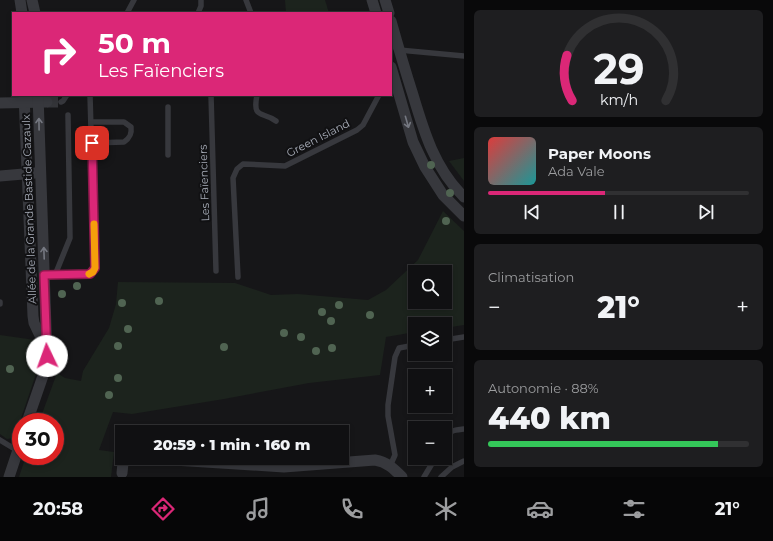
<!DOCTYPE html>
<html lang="fr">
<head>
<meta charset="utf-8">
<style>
  body { margin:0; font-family:Montserrat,sans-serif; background:#1e1e20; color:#f1f3f6; height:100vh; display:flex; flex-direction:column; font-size:15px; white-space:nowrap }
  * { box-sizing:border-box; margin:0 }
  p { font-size:13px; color:#9c9d9f }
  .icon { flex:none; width:22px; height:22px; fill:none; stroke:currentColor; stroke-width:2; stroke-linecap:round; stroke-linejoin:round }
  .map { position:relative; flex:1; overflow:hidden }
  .drawer { display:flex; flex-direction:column; gap:10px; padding:10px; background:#09090a; width:309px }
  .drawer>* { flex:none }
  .guide { position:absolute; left:12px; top:12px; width:380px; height:84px; border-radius:0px; box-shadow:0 2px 6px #0003,0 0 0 1px #303032; background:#db2777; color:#fff; overflow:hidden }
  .controls { position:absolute; left:408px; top:265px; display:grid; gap:8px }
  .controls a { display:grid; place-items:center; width:44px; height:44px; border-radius:0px; background:#101012; box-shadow:0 2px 6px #0003,0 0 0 1px #303032; font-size:20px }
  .speed { position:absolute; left:12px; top:413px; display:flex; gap:8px; font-size:20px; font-weight:700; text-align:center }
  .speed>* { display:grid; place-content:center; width:52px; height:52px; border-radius:50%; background:#101012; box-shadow:0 2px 6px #0003,0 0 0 1px #303032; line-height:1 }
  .speed .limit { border:6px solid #d22; background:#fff; color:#111 }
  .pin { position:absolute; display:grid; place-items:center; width:34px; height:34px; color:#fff; margin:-17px; border-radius:8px; box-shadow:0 2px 6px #0006 }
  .me { position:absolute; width:44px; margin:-22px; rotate:357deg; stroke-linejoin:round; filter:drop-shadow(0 0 3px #0008) }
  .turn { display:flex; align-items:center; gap:14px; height:84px; padding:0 20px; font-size:18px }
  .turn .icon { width:52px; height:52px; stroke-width:2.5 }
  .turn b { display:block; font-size:28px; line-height:34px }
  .big { font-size:30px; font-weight:800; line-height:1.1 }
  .drawer .tile { flex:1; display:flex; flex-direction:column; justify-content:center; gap:6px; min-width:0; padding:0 14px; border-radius:6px; background:#1e1e20 }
  .drawer .dial { align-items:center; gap:0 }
  .dial svg { height:104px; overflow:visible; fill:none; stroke:#303032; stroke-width:7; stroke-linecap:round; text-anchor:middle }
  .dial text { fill:#f1f3f6; stroke:none }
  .song { display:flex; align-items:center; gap:12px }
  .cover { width:48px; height:48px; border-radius:6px; background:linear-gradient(135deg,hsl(0 70% 55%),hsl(180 70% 35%)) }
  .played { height:4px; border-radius:2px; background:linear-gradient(90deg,#db2777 45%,#303032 45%) }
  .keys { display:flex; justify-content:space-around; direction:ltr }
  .heat { display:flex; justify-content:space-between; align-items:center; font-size:22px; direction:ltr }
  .charge { height:6px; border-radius:3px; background:linear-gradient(90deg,#34c759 88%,#303032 0) }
  .trip { position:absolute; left:115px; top:425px; width:234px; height:40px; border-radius:0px; background:#101012; box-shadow:0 2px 6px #0003,0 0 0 1px #303032; font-weight:800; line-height:40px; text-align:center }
  .tab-bar { display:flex; height:64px; justify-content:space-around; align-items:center; background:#060607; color:#9c9d9f }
  .tab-bar .icon { width:28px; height:28px }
  .tab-bar .on { color:#db2777 }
  .tab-bar b { font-size:18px; color:#f1f3f6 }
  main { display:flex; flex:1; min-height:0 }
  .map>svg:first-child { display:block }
</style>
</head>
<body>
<main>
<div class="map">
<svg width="464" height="477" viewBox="0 0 464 477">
  <rect width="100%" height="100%" fill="#161618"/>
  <g fill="#1c231d" fill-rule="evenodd">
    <polygon points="285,0 325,0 329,13 286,13"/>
    <polygon points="464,158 464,181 449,161"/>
    <path d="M443 211 464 231V325L445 328V324H415V332L386 337 380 375 309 383 224 399 132 414 113 412 99 450 114 452 111 477H19L26 456H55V422H39L57 373 65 378 81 381 83 371 109 328 116 304 118 282 235 283 271 295 298 294 368 300 386 290 418 260ZM415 272H445V302H415Z"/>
    <polygon points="0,335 35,340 38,358 37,371 16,433 13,438 7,439 0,434"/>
  </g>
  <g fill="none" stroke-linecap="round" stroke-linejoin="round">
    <polyline stroke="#333438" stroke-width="11" stroke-dasharray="11 5.5" stroke-linecap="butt" points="47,102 61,102"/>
    <g stroke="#37383d" stroke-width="5.5">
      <polyline points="246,0 251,13"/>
      <polyline points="127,13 134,0"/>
      <polyline points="198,13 201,6 201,0"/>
      <polyline points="391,44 399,50 464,56"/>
      <polyline points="211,95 216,271"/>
      <path d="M257 95C252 120 263 111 276 121"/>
      <polyline points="61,102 63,101 67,95"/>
      <polyline points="168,107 168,155"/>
      <path d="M91 122H124L131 127C132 134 130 138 124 142L92 143"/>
      <polyline points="43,275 90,274 95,268 90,95"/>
      <polyline points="55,275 70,238 68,115"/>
      <polyline points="238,277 233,178 237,169 243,164 285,166 357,130 363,125 379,95"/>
      <polyline points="0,302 0,304"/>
      <polyline points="445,340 464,337"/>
      <path d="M445 439C448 430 456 430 464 429"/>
      <polyline points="0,440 18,451"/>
      <polyline points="390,466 395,455 388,416 388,405 395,357 399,348 415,345"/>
      <polyline points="424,477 433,462 439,458"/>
      <polyline points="441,477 452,467 464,461"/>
    </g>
    <g stroke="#37383d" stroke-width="11">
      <polyline points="20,0 22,13"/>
      <polyline points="32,0 35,13"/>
      <polyline points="372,0 376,13"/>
      <polyline points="385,0 389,13"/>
      <path d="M391 21C398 46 405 70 413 95 424 132 435 169 464 197"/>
      <polyline points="391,67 413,142 425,167 443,195 464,216"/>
      <polyline points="24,95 33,316 34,323 44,344"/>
      <polyline points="0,103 47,102"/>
      <polyline points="0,176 35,173"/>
      <polyline points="27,422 45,370 47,356 38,95"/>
      <path d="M142 458 284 467 375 460C387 462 393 468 402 477"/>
      <polyline points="122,473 123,463 128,458"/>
      <polyline points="9,477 21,441"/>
    </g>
  </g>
  <g fill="#506452">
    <circle cx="431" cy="165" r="4"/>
    <circle cx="450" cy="193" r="4"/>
    <circle cx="446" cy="221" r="4"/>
    <circle cx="77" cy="286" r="4"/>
    <circle cx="62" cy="294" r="4"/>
    <circle cx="159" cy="301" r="4"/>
    <circle cx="122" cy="303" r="4"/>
    <circle cx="339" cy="305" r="4"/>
    <circle cx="322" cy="312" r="4"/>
    <circle cx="370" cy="315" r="4"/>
    <circle cx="331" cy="321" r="4"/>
    <circle cx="128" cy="329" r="4"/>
    <circle cx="284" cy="333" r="4"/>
    <circle cx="301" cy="337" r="4"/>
    <circle cx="118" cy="346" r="4"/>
    <circle cx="224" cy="347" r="4"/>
    <circle cx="332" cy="348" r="4"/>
    <circle cx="316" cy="351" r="4"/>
    <circle cx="10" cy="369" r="4"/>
    <circle cx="118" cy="378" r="4"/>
    <circle cx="109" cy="395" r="4"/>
  </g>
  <defs><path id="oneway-shaft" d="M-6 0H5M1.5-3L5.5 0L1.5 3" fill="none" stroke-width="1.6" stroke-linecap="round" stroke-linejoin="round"/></defs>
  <g stroke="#757881">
    <use href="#oneway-shaft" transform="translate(407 122) rotate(74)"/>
    <use href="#oneway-shaft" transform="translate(39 124) rotate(-91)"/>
    <use href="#oneway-shaft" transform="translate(44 253) rotate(-92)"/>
  </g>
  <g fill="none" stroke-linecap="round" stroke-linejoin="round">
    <g stroke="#8e194d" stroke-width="10">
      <polyline id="route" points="47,356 44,275 90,274 95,268 92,143"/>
    </g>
    <use href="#route" stroke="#db2777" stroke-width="7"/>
    <polyline stroke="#f59e0b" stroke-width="7" points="89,274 93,272 95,268 94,224"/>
  </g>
  <g text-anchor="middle" stroke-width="4" stroke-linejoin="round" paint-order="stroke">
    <g font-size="11" fill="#a8adb8" stroke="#111113">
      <text transform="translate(318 138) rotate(-27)" y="4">Green Island</text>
      <text transform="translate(204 183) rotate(-92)" y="4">Les Faïenciers</text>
      <text transform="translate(29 209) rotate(-92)" y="4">Allée de la Grande Bastide Cazaulx</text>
    </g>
  </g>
</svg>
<div class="controls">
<a><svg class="icon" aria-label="search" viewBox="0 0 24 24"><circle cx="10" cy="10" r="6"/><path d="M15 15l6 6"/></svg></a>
<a><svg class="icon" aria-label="layers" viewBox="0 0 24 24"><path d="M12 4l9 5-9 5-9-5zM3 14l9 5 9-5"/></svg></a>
<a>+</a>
<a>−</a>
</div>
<div class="speed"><div class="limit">30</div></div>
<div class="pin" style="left:92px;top:143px;background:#d93025"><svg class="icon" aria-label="arrive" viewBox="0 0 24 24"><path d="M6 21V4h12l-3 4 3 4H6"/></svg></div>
<svg class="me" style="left:47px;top:356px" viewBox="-20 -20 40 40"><circle r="19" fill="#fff"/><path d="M0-13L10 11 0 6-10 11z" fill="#db2777"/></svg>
<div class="trip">20:59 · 1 min · 160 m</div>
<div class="guide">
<div class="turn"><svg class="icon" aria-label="right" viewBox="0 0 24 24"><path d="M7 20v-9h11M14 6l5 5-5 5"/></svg><div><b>50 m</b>Les Faïenciers</div></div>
</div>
</div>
<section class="drawer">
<div class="tile dial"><svg viewBox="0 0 100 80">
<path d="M14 69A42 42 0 1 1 86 69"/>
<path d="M14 69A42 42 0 0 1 10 34" stroke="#db2777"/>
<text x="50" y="56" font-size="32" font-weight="700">29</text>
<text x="50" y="72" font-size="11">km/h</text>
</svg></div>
<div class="tile">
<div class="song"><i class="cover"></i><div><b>Paper Moons</b><p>Ada Vale</p></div></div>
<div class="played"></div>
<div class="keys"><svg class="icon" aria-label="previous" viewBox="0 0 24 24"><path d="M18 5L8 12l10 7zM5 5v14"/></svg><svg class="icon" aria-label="pause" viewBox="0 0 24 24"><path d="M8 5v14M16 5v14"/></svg><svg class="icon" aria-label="next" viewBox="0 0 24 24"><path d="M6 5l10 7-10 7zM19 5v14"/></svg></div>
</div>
<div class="tile"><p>Climatisation</p>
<div class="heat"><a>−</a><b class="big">21°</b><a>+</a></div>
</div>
<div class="tile"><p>Autonomie · 88%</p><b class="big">440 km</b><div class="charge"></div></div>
</section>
</main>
<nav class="tab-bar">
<b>20:58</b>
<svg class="icon on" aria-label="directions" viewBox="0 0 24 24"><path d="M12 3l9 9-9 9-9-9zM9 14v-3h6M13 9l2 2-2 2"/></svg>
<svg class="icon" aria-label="music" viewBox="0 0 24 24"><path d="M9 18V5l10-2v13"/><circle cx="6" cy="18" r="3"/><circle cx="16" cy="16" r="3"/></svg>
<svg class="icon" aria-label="phone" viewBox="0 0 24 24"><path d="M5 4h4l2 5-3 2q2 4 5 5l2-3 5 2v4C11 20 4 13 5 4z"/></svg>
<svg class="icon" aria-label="climate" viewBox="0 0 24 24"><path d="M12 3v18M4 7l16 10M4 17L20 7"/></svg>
<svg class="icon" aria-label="car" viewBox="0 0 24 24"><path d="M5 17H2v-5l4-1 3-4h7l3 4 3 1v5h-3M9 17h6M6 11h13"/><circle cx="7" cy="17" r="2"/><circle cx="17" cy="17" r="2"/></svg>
<svg class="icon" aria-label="filters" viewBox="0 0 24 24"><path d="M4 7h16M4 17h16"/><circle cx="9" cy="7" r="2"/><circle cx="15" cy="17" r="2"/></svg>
<b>21°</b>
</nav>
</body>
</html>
